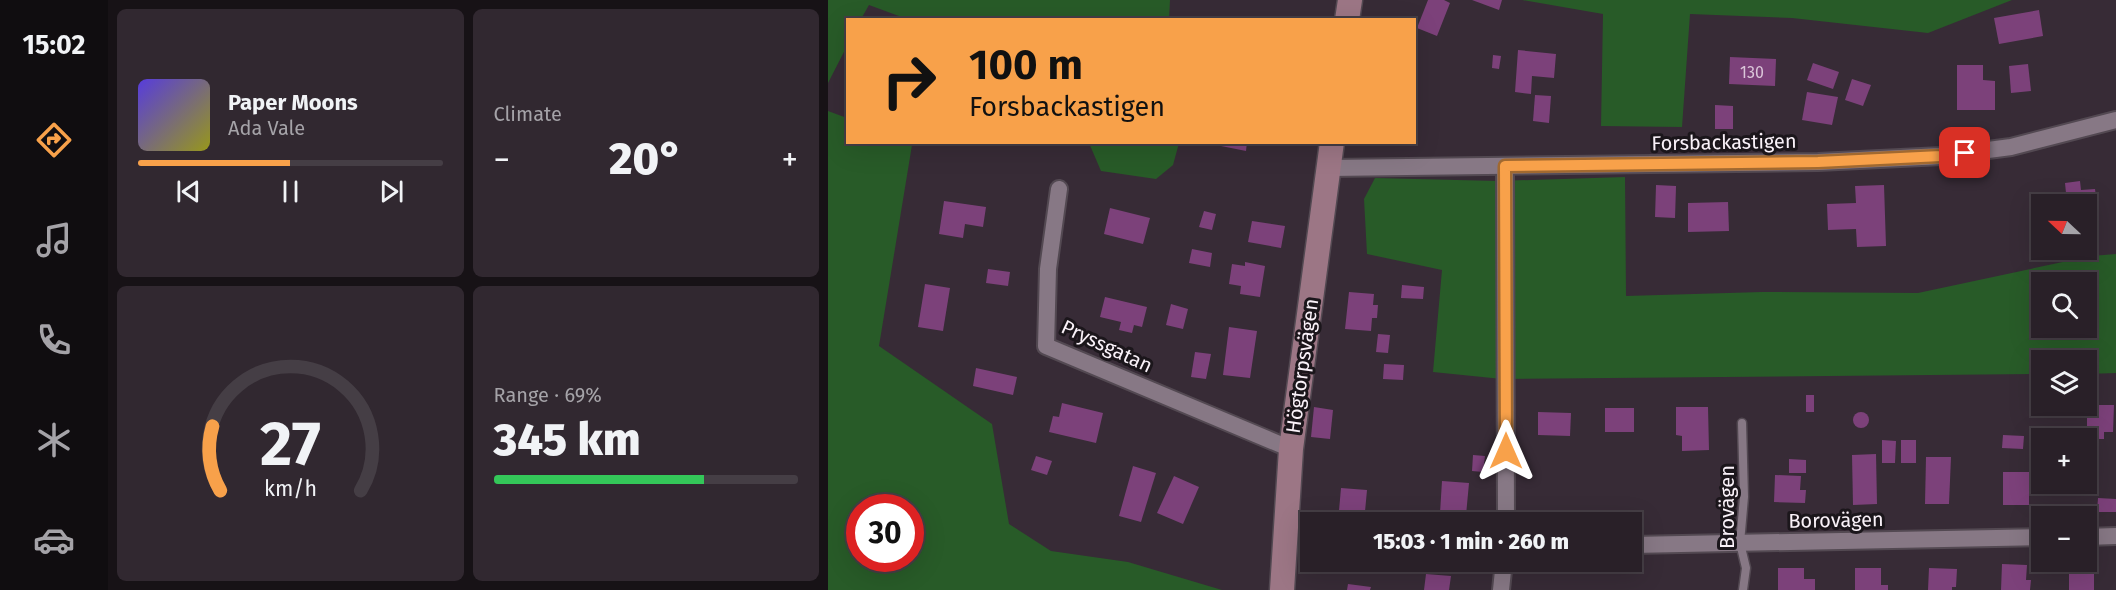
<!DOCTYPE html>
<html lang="en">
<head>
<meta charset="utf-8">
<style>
  body { margin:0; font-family:"Fira Sans",sans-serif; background:#312830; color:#f1f3f6; height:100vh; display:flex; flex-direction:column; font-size:22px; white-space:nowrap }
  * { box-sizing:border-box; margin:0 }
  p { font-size:20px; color:#a5a3a8 }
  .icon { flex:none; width:33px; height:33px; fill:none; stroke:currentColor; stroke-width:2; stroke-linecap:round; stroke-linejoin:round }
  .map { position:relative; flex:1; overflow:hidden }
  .details { display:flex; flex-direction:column; gap:9px; padding:9px; background:#171216; width:720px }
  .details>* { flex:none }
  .guide { position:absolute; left:18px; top:18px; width:570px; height:126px; border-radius:0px; box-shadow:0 6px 24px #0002,0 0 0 2px #453e45; background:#f8a14a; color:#111; overflow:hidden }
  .needle { width:39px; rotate:292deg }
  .controls { position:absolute; left:1203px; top:194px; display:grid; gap:12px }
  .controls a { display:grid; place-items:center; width:66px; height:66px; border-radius:0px; background:#292028; box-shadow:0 6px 24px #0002,0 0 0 2px #453e45; font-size:30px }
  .speed { position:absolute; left:18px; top:494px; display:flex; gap:12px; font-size:30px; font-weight:700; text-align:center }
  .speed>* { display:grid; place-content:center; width:78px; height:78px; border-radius:50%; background:#292028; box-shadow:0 6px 24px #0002,0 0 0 2px #453e45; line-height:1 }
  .speed .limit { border:9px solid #d22; background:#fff; color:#111 }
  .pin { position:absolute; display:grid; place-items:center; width:51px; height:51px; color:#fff; margin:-26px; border-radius:12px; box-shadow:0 3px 9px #0006 }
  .me { position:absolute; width:66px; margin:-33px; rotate:0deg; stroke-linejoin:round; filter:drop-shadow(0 0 4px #0008) }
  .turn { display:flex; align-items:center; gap:21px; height:126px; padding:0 24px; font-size:27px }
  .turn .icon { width:78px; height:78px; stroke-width:2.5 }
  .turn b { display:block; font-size:42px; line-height:51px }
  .big { font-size:45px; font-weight:800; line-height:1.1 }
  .details .card { flex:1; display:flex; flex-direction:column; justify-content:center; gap:9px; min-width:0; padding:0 21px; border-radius:9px; background:#312830 }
  .details .dial { align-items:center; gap:0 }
  .dial svg { height:156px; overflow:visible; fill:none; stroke:#453e45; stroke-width:7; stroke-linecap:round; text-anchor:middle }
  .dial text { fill:#f1f3f6; stroke:none }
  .song { display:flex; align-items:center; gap:18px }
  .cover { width:72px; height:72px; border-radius:9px; background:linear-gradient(135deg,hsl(250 70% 55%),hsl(60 70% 35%)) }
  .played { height:6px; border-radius:3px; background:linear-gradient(90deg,#f8a14a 50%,#453e45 50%) }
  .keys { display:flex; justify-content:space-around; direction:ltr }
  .heat { display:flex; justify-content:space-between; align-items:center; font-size:33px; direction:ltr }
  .charge { height:9px; border-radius:4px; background:linear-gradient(90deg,#34c759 69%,#453e45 0) }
  .details .tiles { flex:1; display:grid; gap:9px; grid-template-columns:repeat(2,1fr) }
  .trip { position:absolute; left:472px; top:512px; width:342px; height:60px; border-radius:0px; background:#292028; box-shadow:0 6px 24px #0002,0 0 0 2px #453e45; font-weight:800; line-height:60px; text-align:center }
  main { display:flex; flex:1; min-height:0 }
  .menu { display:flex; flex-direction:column; width:108px; justify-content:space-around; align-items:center; background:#100d10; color:#a5a3a8 }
  .menu .icon { width:42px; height:42px }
  .menu .on { color:#f8a14a }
  .menu b { font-size:27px; color:#f1f3f6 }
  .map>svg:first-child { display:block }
</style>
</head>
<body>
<main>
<nav class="menu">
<b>15:02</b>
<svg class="icon on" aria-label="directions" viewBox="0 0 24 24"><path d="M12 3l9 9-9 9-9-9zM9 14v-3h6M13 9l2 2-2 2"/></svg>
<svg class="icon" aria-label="music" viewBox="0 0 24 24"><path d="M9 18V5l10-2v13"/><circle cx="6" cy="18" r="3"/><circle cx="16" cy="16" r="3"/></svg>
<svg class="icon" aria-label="phone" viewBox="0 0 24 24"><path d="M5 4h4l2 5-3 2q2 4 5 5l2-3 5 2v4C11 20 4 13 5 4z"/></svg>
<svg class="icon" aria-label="climate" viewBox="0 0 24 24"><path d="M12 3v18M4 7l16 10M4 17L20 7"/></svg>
<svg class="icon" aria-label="car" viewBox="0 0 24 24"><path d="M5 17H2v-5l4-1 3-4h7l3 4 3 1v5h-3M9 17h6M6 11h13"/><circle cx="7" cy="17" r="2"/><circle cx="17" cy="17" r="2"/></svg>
</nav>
<section class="details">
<div class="tiles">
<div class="card">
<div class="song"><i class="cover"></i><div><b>Paper Moons</b><p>Ada Vale</p></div></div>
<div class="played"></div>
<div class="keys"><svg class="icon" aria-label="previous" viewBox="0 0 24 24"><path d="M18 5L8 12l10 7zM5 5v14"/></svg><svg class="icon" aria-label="pause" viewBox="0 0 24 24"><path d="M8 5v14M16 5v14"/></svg><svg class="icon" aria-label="next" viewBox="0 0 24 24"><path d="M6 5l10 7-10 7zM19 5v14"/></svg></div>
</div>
<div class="card"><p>Climate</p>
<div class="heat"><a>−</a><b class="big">20°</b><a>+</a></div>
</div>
<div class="card dial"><svg viewBox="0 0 100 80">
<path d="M14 69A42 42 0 1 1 86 69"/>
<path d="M14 69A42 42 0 0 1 10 36" stroke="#f8a14a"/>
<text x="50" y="56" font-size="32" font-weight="700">27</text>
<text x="50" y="72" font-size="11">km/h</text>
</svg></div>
<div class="card"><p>Range · 69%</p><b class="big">345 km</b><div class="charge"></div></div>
</div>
</section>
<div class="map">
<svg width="1288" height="590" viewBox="0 0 1288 590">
  <rect width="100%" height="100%" fill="#372b36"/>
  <g fill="#285b28" fill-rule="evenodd">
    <polygon points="0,0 342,0 341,20 79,19 41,5 33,19 20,20 19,46 0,83"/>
    <polygon points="694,0 1184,0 1100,33 964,18 862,14 854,127 773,126 775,14"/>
    <path d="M0 111 19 118 20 142H78L84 145 51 346 164 424 181 524 223 551 300 562 394 590H0ZM32 507H82V558H32Z"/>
    <polygon points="261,143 350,142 351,143 345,165 328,179 273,171"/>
    <path d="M797 177 798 296 934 292 1090 293 1263 256 1288 254V373L1259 374 1258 360H1214L1213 374 674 379 605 372 614 270 539 254 536 199 547 178 670 181ZM1214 282H1258V327H1214Z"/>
  </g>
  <g fill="#7c417a">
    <polygon points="600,0 616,0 622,3 609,36 589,28"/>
    <polygon points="644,0 674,0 671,10"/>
    <polygon points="1211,10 1215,36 1171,44 1166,18"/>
    <polygon points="690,50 728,54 726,78 704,76 703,94 687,92"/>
    <polygon points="665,55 673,56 671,69 664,68"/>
    <polygon points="902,57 948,59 947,86 901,84"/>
    <polygon points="985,63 1011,72 1005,89 979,80"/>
    <polygon points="1200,64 1203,91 1183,93 1181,66"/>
    <polygon points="1129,65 1155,65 1155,80 1167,81 1167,110 1129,110"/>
    <polygon points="1024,79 1043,85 1035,106 1017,100"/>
    <polygon points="979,92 1010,97 1004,125 974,120"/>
    <polygon points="707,95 723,96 721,123 705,121"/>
    <polygon points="887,105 905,106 905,129 887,129"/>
    <polygon points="393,142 419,142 418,151 393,146"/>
    <polygon points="1252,181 1253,190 1267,189 1270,213 1261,214 1262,227 1258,227 1258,204 1226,204 1225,195 1238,193 1237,183"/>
    <polygon points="828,185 848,186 847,218 827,217"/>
    <polygon points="1056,185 1058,246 1029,247 1028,229 1000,230 999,204 1028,203 1027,186"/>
    <polygon points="116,201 158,207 155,227 137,224 135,238 111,234"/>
    <polygon points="900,202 901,231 860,232 860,203"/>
    <polygon points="282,208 322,218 315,244 276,234"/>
    <polygon points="376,211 388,214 384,230 371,227"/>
    <polygon points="424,221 457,226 453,248 420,242"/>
    <polygon points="364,249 384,253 382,267 361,263"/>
    <polygon points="417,262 437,266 432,297 412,294 413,286 401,284 404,264 417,266"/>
    <polygon points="160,269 182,272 180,286 158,283"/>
    <polygon points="97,284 122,288 115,331 90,327"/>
    <polygon points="574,285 596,287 595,299 573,298"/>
    <polygon points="521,292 546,294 545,305 550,305 549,318 544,318 543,331 517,329"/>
    <polygon points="277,297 319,307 314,327 306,325 304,333 291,330 293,322 272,317"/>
    <polygon points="343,304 360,309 355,329 338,325"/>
    <polygon points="401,327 429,331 422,378 395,375"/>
    <polygon points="550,334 562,335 560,353 548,352"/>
    <polygon points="367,352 383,354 378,379 363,377"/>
    <polygon points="556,364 576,365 575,380 555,379"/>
    <polygon points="148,368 189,377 185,395 145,386"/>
    <rect x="978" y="395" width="8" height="17"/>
    <polygon points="234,403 275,413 268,443 221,432 225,416 231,417"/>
    <polygon points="1259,405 1286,405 1285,432 1276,432 1276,439 1259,439"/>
    <polygon points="486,407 505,410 502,439 483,437"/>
    <polygon points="848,407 880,407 881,450 854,451 854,436 848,435"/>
    <rect x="777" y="408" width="29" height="24"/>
    <circle cx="1033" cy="420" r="8"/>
    <polygon points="710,412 743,413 742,436 710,435"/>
    <polygon points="1175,435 1196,436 1195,449 1174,448"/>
    <polygon points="1054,440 1068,441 1067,463 1054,463"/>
    <rect x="1073" y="440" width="15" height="23"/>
    <polygon points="1048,454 1049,504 1025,505 1024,455"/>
    <polygon points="645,455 657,456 655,472 644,471"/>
    <polygon points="208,456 224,461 219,475 203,470"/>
    <polygon points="1098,457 1123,457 1121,504 1097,504"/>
    <polygon points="961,459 978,460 978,473 961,473"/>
    <polygon points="305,466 328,473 313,522 291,516"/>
    <rect x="1175" y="472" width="26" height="33"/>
    <polygon points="947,475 973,476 972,490 978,490 977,503 946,502"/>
    <polygon points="346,476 371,487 355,524 329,513"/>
    <polygon points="614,481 641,483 638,515 612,513"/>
    <polygon points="513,488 539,490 536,522 510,522"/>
    <polygon points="1270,498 1288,499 1288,512 1269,512"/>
    <polygon points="1174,564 1199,565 1198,580 1203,580 1202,590 1173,590"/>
    <polygon points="1241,565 1266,566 1266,590 1241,590"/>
    <polygon points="950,568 976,568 976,579 987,579 987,590 950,590"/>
    <polygon points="1027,568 1053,568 1053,585 1060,585 1060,590 1027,590"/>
    <polygon points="1101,568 1129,569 1128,587 1124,587 1124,590 1100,590"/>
    <polygon points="598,574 623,576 621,590 596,590"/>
    <polygon points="520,584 543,587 542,590 519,590"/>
  </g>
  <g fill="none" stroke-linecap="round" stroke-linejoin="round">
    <g stroke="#534952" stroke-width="11">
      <polyline id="lane" points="914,423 916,497 912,543 918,568 915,590"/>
    </g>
    <g stroke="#534952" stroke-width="20">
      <g id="street">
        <polyline points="677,166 678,522"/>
        <polyline points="501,168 990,162 1114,156 1183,147 1288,120"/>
        <polyline points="231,189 220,269 218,346 463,449"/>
        <polyline points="1258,537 1288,536"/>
        <polyline points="804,545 1214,537"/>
        <polyline points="673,590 676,561"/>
      </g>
    </g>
    <g stroke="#534952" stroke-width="27">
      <g id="secondary">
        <polyline points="519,20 522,0"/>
        <polyline points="454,590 463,449 504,142"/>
      </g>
    </g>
    <use href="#lane" stroke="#877885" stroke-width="8"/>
    <use href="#street" stroke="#877885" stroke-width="16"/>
    <use href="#secondary" stroke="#9c7685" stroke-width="24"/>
  </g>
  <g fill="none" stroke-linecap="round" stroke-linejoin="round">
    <g stroke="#a16930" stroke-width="15">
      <polyline id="route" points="678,451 677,166 990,162 1113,156 1137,153"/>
    </g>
    <use href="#route" stroke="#f8a14a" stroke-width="10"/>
  </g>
  <g text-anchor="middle" stroke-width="6" stroke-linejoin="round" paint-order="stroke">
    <g font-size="16" fill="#dac6d9">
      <text x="924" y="78">130</text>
    </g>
    <g font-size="20" fill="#faf2f9" stroke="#1b161b">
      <text transform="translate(896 142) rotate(-1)" y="7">Forsbackastigen</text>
      <text transform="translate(279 346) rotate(25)" y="7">Pryssgatan</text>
      <text transform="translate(474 366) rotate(-82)" y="7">Högtorpsvägen</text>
      <text transform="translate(899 507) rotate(-90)" y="7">Brovägen</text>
      <text transform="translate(1008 520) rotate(-1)" y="7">Borovägen</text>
    </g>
  </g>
</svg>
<div class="controls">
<a><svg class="needle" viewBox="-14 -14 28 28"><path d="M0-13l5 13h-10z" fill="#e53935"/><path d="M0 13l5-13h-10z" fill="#a5a3a8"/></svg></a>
<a><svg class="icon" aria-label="search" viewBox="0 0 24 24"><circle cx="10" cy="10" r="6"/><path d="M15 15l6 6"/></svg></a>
<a><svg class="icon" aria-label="layers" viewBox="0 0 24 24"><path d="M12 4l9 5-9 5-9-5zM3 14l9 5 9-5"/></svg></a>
<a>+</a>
<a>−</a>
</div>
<div class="speed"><div class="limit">30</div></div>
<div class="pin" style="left:1137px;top:153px;background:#d93025"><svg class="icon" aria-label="arrive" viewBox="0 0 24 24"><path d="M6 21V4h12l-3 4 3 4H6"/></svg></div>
<svg class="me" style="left:678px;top:451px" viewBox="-20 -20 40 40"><path d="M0-17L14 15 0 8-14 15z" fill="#f8a14a" stroke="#fff" stroke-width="4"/></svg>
<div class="trip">15:03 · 1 min · 260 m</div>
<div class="guide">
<div class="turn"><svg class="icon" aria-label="right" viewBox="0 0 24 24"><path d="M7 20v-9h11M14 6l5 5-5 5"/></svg><div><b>100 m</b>Forsbackastigen</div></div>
</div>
</div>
</main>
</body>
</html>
